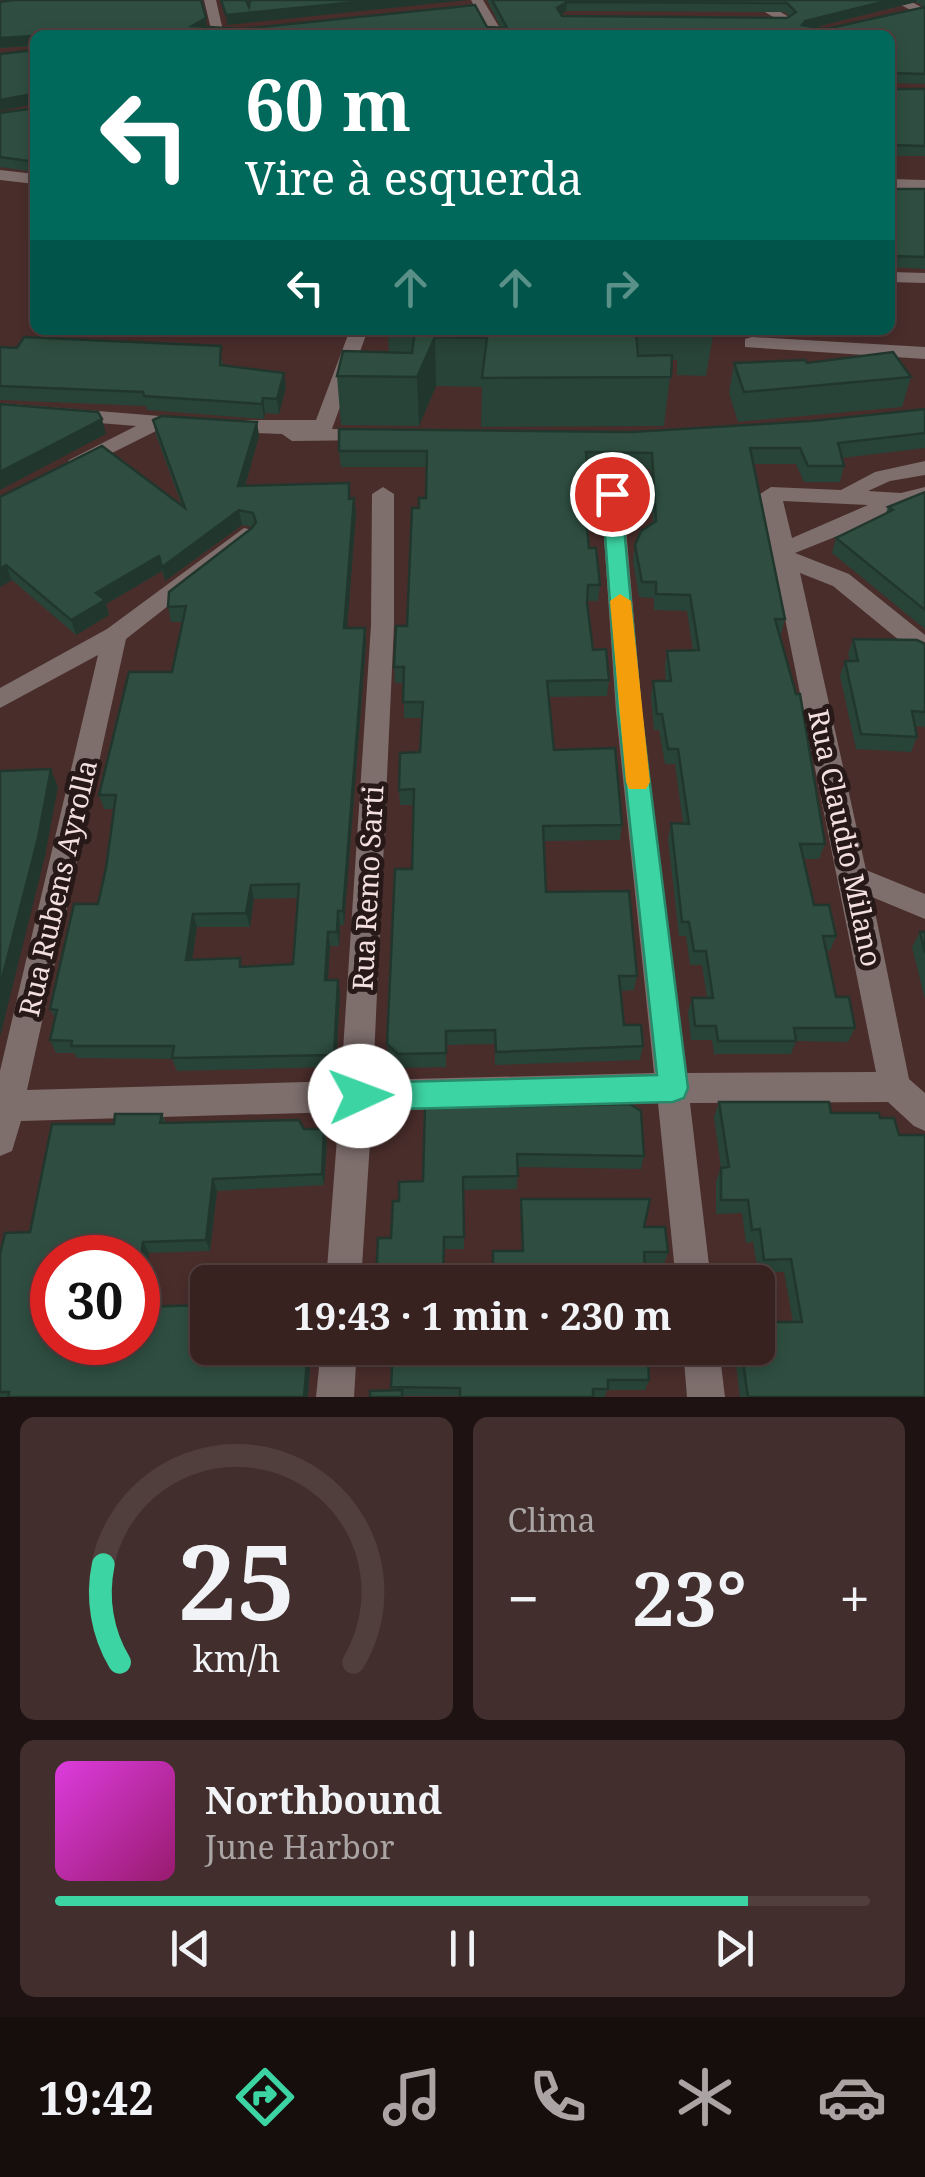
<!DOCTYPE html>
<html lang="pt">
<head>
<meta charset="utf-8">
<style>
  body { margin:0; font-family:"Noto Serif",serif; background:#422f2d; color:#f1f3f6; height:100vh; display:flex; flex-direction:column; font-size:38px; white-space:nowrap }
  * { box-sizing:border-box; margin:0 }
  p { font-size:32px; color:#aaa4a5 }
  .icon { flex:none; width:55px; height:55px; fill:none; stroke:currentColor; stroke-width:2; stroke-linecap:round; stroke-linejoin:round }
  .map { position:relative; height:1397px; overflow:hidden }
  .sheet { display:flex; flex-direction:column; gap:20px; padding:20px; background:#1e1312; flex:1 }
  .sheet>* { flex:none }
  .banner { position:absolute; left:30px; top:30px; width:865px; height:305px; border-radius:15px; box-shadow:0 5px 15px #0003,0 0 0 2px #513f3e; background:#00695c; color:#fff; overflow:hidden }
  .speed { position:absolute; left:30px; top:1235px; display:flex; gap:20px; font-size:50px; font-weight:700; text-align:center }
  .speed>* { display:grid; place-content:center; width:130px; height:130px; border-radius:50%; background:#372220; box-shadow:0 5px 15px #0003,0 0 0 2px #513f3e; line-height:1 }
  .speed .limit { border:15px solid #d22; background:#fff; color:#111 }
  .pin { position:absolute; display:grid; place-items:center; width:85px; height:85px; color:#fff; margin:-42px; border:5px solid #fff; border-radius:50%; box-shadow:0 2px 10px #0007 }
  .me { position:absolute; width:110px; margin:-55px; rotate:88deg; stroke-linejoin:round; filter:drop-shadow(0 0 8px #0008) }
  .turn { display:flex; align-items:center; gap:35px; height:210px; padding:0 50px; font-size:45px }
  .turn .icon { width:130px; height:130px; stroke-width:2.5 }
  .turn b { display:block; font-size:70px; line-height:85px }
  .lanes { display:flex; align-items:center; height:95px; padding:0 50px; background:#0003; justify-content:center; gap:50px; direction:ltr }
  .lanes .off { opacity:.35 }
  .big { font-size:75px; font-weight:700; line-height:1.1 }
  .sheet .tile { flex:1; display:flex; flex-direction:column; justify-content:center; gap:15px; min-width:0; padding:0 35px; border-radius:15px; background:#422f2d }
  .sheet .dial { align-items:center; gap:0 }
  .dial svg { height:260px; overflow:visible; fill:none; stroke:#513f3e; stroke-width:7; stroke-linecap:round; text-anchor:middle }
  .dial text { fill:#f1f3f6; stroke:none }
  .song { display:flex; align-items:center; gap:30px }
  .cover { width:120px; height:120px; border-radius:15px; background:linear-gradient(135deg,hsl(300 70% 55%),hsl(320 70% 35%)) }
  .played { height:10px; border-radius:5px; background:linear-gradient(90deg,#3dd4a3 85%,#513f3e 85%) }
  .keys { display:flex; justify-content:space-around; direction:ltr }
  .heat { display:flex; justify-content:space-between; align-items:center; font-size:55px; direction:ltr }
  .sheet .tiles { flex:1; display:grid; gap:20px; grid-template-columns:1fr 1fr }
  .tile:last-child { grid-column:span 2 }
  .trip { position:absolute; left:190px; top:1265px; width:585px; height:100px; border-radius:15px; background:#372220; box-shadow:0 5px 15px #0003,0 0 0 2px #513f3e; font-weight:700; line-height:100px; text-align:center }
  .dock { display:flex; height:160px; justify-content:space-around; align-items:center; background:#160e0d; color:#aaa4a5 }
  .dock .icon { width:70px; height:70px }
  .dock .selected { color:#3dd4a3 }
  .dock b { font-size:45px; color:#f1f3f6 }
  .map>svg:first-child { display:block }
</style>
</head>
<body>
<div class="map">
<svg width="925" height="1397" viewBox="0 0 925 1397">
  <rect width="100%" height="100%" fill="#492d2b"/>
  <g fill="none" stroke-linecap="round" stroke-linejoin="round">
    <g fill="#7e6f6d" fill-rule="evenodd">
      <polygon points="204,0 216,0 224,35 212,33"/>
      <polygon points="471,0 483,0 504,35 490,35"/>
      <polygon points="745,0 760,0 820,35 803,35"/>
      <polygon points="892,0 908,0 925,9 925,18"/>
      <polygon points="0,170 35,174 35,184 0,180"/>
      <polygon points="890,179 925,180 925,190 890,189"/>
      <polygon points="890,272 925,273 925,283 890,282"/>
      <polygon points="359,330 366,335 332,429 371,430 381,436 378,440 292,441 282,434 224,432 214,426 224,420 316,420 348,335"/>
      <polygon points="752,337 925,347 925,359 745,347 745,339"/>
      <polygon points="0,403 184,418 194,424 184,430 162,428 76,471 69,470 66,465 69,460 136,426 0,415"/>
      <path d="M925 461V475L890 481 868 491 901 493 925 487V501L795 553 849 574 925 635V657L916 654 833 586 800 573 866 870 925 894V919L872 897 909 1079 925 1093V1131L914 1126 888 1102 690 1103 711 1282H676L658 1103 372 1111 361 1282H326L339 1112 21 1121 12 1151 0 1156V1071L98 655 0 708V688L107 629 244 528 252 530 255 535 252 540 126 639 27 1090 341 1081 371 625 372 494 383 487 394 494V625L373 1080 654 1073 616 712 601 494 612 487 623 494 642 712 686 1073 876 1072 760 494 771 487 841 490 875 472ZM783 501 868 505 792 538Z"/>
      <polygon points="321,1348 357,1348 354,1397 316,1397"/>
      <polygon points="683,1348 719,1348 725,1397 687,1397"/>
    </g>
  </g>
  <g fill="#284338" fill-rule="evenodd">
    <path d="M487 0H925V84L890 83V35H35V46L0 48V2L207 27 242 29 501 28ZM916 2 924 7 826 29 816 27ZM566 11 785 12 789 16 787 18 562 16 561 15Z"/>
    <polygon points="890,86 892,89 925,89 925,156 890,156"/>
    <polygon points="35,108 35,172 0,167 0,113"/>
    <polygon points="890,189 925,189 925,269 890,267"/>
    <polygon points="388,330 714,330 706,376 677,375 677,360 672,360 664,426 481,427 482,387 436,386 419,426 341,425 337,376 389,352"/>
    <polygon points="0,347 223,361 223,366 286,387 279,414 265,413 264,419 147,410 146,406 0,400"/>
    <polygon points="734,363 807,363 911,377 902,407 738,422 729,393"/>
    <polygon points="925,409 925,448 842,458 844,466 840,482 804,482 796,464 753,464 785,619 781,634 779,634 825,844 819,859 804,859 814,905 836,936 830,951 826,950 836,997 855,1028 848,1042 796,1041 791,1054 714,1054 712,1040 691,1040 688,1012 692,998 707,998 702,965 690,965 686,936 679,936 668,839 671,823 683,823 675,764 665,764 659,730 654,730 651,697 653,681 666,681 665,667 667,651 693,650 687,611 654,610 654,598 639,597 633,561 635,545 653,523 650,469 588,468 591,497 589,513 585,513 589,548 600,585 598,601 587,601 593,650 609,680 607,696 549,697 554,750 622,825 620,840 544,841 546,892 637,976 634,990 620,991 624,1025 643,1046 640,1060 495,1065 495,1044 446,1045 446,1067 399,1068 388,1057 387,1044 412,869 414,805 400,805 399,790 420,752 422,718 404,718 404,683 395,683 394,667 407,626 419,508 426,498 427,467 341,467 339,451 812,421"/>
    <path d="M153 420 257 422 259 436 245 486 354 498 356 513 347 628 366 643 344 925H340L339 946H330L328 980 340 993 336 1067 177 1071 172 1059 77 1058 74 1053H56L50 1040 55 1018 50 1009 98 904 106 868 114 809H104L99 795 172 672 183 622H171L168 607 252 527 242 525 165 581 162 571 106 604 109 615 76 635 12 580 0 587V497L182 506 156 435ZM298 898 293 964 242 966 240 958 192 960 197 927H250L254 899Z"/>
    <polygon points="925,492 925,629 832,553 836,538 886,513 888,507"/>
    <polygon points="853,639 925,644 925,727 915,726 917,737 911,752 856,749 840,676 845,661 850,661 848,654"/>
    <polygon points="920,932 925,932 925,999 912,947"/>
    <polygon points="719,1102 831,1113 925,1397 740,1397 734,1348 758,1348 793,1322 784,1272 758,1272 753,1242 746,1243 742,1213 716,1214 716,1181 721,1168 714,1117"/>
    <polygon points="425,1108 644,1156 641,1169 518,1167 517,1189 464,1190 464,1249 444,1249 391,1238 399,1201 423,1181"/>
    <polygon points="162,1114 166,1123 304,1129 327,1142 324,1185 217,1191 210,1251 149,1253 140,1307 208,1348 311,1348 308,1397 0,1397 0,1254 30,1232 114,1124"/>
    <polygon points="521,1199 644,1227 668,1252 664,1264 645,1264 646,1282 492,1282 493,1251 522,1251"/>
    <polygon points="524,1348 677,1348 678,1356 673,1367 648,1367 649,1380 645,1390 607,1390 605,1397 403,1396 392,1391 391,1387 473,1355 524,1355"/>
  </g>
  <g fill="#21372e">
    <polygon points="375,0 468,0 227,25 226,15"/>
    <polygon points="890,0 917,0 916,2 803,30 802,25 805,21"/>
    <polygon points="567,2 566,11 556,18 557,8"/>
    <polygon points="206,18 207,28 192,26"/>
    <polygon points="32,36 35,45 0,48 0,38"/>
    <polygon points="32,94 35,104 0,111 0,100"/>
    <polygon points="435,337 436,386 419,426 417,377"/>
    <polygon points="284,373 286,387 279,414 277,399"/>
    <polygon points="263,398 265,413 264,419 262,404"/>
    <polygon points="102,419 106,434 0,490 0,472"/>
    <polygon points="257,422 259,436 241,501 238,486"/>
    <polygon points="354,498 356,513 346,643 344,628"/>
    <polygon points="239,510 242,525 165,581 162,567"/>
    <polygon points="159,556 162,571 106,604 109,615 76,635 71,620 96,593"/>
    <polygon points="6,565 12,580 0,587 0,569"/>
    <polygon points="365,628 366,643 344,925 343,911"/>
    <polygon points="51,769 58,787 45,856 0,1037 0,986"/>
    <polygon points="251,885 254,899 250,927 246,913"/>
    <polygon points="338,911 340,925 339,946 337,932"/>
    <polygon points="193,914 197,927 190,974 186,960"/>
    <polygon points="328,932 330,946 327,994 325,980"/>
    <polygon points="338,980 340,993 336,1067 334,1055"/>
    <polygon points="324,1129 327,1142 324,1185 322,1174"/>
    <polygon points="213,1179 217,1191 210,1251 206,1240"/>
    <polygon points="143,1242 149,1253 139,1317 138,1276"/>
    <polygon points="308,1348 311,1348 308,1397 304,1397"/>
  </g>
  <g fill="#2f4e41" stroke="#21372e" stroke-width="2.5" fill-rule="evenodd">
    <path d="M13 0H201L206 18 192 26 242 29 475 5 487 27 507 28 492 0H890L805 21 802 25 826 29 925 7V74L892 73 890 81V35H35V38L32 36 0 38V2ZM567 2 787 3 796 12 787 18 562 16 557 8Z"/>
    <polygon points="221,0 246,0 249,7 250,0 375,0 226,15"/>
    <polygon points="35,50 35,97 32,94 0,100 0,54"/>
    <polygon points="890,86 892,89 925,89 925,146 890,145"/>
    <polygon points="35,108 35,162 0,157 0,113"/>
    <polygon points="890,189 925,189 925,257 890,256"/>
    <polygon points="415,330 636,330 638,356 672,355 671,377 482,378 487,338 435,337 417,377 337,376 343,351 412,353"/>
    <polygon points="24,337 221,346 220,365 284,373 277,399 263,398 262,404 144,396 143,392 0,386 0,347 17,348"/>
    <polygon points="893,352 911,377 744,392 734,363 805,360 807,363"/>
    <polygon points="0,404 98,412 102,419 0,472"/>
    <polygon points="925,409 925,433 838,443 844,466 808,466 800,448 750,448 785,619 775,619 796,694 800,694 825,844 800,844 814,905 829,905 836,936 823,936 836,997 849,997 855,1028 794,1028 796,1041 718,1041 716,1026 695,1026 692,998 713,998 706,951 694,951 689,922 682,922 671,823 689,824 678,749 668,749 662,714 657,714 653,681 671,681 667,651 699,650 690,595 656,594 656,582 642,582 635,545 641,531 656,521 652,453 586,452 591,497 584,497 589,548 596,548 600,585 588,585 587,603 593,650 606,649 609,680 547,681 554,750 615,748 622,825 543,826 546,892 629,891 637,976 619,976 624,1025 641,1025 643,1046 496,1052 495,1030 446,1031 446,1053 398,1054 387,1044 395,869 412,869 414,789 399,790 400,753 420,752 423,702 403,702 404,667 394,667 396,626 407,626 412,508 419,508 419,498 426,498 427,451 339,451 339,429 632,432 812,421"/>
    <path d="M162 416 257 422 238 486 349 483V499L354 498 344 628H365L343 911H338L337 932H328L325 980H338L334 1055 172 1058 174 1046H71L72 1041 50 1040 57 1010 50 1009 74 904H98L106 868 116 795H99L129 672H172L186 606 168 607 169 592 252 528 256 522 253 513 239 510 162 567 159 556 96 593 105 600 71 620 6 565 0 569V497L102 446 185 508 153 420ZM299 884 293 964 240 967V958L186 960 193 914 246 913 251 885Z"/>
    <polygon points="925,492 925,610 836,538 893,510 888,507"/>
    <polygon points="853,639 917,640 925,644 925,712 912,711 917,737 861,734 845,661 858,661"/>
    <polygon points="51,769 38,838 0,986 0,771"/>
    <polygon points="920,932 925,932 925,953"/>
    <polygon points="719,1102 829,1102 831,1113 879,1113 880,1118 894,1118 899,1135 925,1135 925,1397 748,1397 741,1348 758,1348 758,1322 802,1322 791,1259 764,1260 760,1229 752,1230 748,1200 721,1200 721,1168 729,1167"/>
    <polygon points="630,1104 641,1111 644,1156 517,1154 518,1176 463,1177 464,1237 444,1237 443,1282 376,1282 378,1238 391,1238 393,1201 399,1201 399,1182 423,1181 425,1108"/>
    <polygon points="115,1114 162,1114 160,1123 299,1120 304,1129 324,1129 322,1174 213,1179 206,1240 143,1242 138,1276 138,1258 52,1258 52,1342 138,1342 138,1307 205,1305 204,1314 208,1314 208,1348 308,1348 304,1397 8,1397 9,1392 0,1392 0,1254 5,1233 30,1232 52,1124 114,1124"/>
    <polygon points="521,1199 650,1199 644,1227 665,1227 668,1252 644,1252 646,1282 493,1282 493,1251 523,1251"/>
    <polygon points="393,1348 473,1348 473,1355 526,1355 526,1348 677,1348 678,1356 648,1357 649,1380 608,1380 608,1389 593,1389 593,1397 460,1397 460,1388 391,1387"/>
    <polygon points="402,1390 402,1397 370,1397 370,1391"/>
  </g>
  <polygon fill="#3dd4a3" stroke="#288a6a" stroke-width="2.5" points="612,488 621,494 641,712 688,1088 684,1098 673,1102 360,1110 349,1106 345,1096 349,1087 360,1083 657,1075 618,712 602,494"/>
  <polygon fill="#f59e0b" points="620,594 631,601 650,782 646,789 629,789 626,782 610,601"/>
  <g text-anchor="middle" stroke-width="10" stroke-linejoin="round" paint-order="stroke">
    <g font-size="28" fill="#f3e0de" stroke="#261918">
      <text transform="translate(845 838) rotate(78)" y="10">Rua Claudio Milano</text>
      <text transform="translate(58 888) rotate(-77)" y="10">Rua Rubens Ayrolla</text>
      <text transform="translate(368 888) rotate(-87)" y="10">Rua Remo Sarti</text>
    </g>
  </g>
</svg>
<div class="speed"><div class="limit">30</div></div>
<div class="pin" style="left:612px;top:494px;background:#d93025"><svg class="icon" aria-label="arrive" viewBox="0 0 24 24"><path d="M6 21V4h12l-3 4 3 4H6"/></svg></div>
<svg class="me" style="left:360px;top:1096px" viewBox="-20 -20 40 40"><circle r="19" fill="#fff"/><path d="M0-13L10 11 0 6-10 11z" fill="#3dd4a3"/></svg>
<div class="trip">19:43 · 1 min · 230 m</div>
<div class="banner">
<div class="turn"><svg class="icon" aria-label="left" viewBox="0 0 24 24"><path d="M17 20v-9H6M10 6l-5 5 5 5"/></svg><div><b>60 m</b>Vire à esquerda</div></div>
<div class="lanes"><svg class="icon" aria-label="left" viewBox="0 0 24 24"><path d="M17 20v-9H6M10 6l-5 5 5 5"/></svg><svg class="icon off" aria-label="ahead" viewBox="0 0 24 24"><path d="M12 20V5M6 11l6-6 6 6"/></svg><svg class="icon off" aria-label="ahead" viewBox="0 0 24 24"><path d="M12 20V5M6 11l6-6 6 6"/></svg><svg class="icon off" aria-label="right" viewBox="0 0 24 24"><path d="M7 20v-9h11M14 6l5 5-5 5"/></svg></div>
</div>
</div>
<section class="sheet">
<div class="tiles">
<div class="tile dial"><svg viewBox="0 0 100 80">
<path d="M14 69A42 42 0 1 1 86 69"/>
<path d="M14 69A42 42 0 0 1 9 39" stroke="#3dd4a3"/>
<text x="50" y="56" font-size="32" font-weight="700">25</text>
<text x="50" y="72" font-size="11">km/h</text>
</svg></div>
<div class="tile"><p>Clima</p>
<div class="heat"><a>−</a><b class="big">23°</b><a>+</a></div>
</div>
<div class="tile">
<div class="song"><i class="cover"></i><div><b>Northbound</b><p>June Harbor</p></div></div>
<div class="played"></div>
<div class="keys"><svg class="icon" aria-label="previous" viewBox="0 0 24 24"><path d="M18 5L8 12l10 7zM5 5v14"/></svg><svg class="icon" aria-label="pause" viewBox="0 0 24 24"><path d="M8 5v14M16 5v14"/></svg><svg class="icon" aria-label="next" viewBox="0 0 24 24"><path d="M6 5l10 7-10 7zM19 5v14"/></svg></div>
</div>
</div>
</section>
<nav class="dock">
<b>19:42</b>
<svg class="icon selected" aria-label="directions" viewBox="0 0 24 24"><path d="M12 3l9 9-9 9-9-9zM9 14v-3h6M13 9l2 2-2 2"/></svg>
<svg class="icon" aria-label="music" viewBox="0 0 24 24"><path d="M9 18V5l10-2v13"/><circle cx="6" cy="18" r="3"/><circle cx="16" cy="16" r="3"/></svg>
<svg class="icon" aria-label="phone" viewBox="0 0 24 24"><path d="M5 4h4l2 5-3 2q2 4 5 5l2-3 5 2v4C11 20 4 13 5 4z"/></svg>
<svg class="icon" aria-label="climate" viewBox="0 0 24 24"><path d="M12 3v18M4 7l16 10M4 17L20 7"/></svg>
<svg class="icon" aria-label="car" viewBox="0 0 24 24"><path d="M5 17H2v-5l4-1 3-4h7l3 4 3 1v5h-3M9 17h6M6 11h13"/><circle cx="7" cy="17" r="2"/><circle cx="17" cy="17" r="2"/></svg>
</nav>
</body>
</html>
